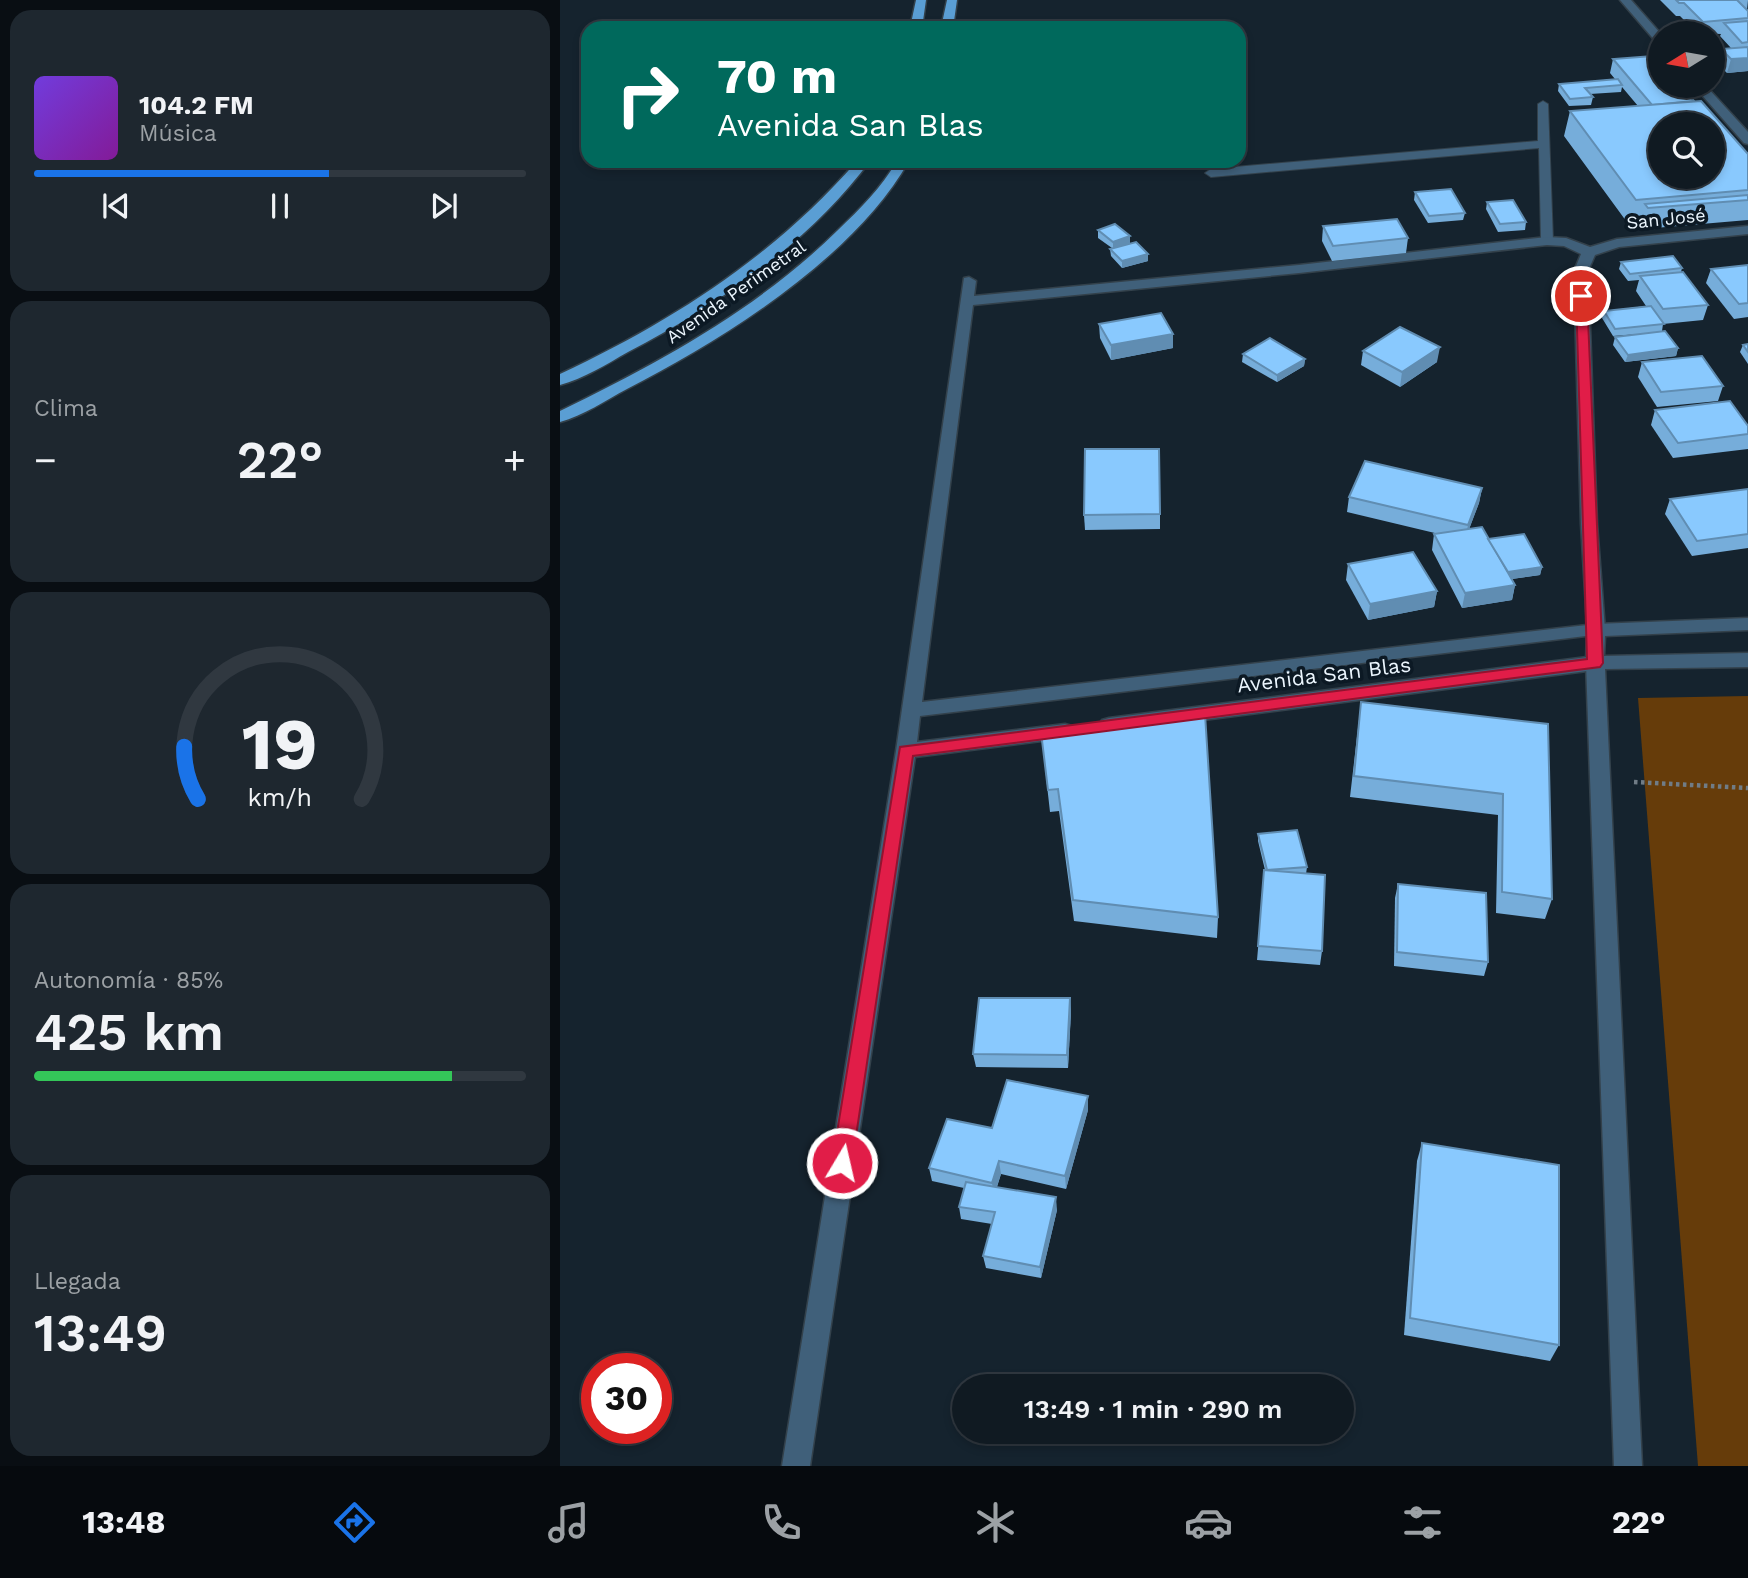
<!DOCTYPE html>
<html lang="es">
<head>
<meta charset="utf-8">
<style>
  body { margin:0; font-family:"Work Sans",sans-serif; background:#1e272f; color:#f1f3f6; height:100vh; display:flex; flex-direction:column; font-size:26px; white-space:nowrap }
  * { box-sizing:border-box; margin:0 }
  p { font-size:23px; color:#9ca1a5 }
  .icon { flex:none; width:38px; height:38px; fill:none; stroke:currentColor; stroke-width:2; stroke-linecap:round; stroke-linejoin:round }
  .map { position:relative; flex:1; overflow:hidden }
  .sheet { display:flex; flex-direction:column; gap:10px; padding:10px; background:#090e13; width:560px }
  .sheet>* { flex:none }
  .guide { position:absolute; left:21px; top:21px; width:665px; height:147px; border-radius:21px; box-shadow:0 4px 10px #0003,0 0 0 2px #303840; background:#00695c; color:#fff; overflow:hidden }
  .needle { width:46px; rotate:259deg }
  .controls { position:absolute; left:1088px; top:21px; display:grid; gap:14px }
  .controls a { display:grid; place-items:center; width:77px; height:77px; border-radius:50%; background:#101a22; box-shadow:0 4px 10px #0003,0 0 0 2px #303840; font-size:35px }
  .speed { position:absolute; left:21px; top:1353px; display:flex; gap:14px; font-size:35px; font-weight:700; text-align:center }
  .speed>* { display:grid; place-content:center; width:91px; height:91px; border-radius:50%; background:#101a22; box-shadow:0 4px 10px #0003,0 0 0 2px #303840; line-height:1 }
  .speed .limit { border:10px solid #d22; background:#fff; color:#111 }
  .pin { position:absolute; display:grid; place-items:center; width:60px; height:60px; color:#fff; margin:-30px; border:4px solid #fff; border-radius:50%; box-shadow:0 2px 7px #0007 }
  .me { position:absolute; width:77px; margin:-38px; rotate:9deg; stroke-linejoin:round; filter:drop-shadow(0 0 5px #0008) }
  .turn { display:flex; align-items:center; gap:24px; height:147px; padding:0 21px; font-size:32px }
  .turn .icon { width:91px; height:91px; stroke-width:2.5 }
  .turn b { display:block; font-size:49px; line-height:60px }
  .big { font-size:52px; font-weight:600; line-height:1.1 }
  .sheet .tile { flex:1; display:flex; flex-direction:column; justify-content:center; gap:10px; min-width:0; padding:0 24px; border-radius:21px; background:#1e272f }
  .sheet .dial { align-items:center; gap:0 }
  .dial svg { height:182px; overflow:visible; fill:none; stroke:#303840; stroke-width:7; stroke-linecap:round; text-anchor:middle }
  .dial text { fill:#f1f3f6; stroke:none }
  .song { display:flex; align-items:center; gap:21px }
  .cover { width:84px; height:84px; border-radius:10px; background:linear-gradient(135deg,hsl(260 70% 55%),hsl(290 70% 35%)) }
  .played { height:7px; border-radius:4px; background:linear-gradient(90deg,#1a73e8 60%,#303840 60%) }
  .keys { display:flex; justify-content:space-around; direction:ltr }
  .heat { display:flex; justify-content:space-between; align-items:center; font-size:38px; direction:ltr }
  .charge { height:10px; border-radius:5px; background:linear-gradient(90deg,#34c759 85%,#303840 0) }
  .trip { position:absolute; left:392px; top:1374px; width:402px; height:70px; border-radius:35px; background:#101a22; box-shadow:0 4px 10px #0003,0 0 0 2px #303840; font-weight:600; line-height:70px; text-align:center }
  .dock { display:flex; height:112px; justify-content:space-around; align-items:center; background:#060a0e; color:#9ca1a5 }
  .dock .icon { width:49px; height:49px }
  .dock .active { color:#1a73e8 }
  .dock b { font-size:32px; color:#f1f3f6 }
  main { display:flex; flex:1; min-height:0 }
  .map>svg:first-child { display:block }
</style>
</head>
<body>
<main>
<section class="sheet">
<div class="tile">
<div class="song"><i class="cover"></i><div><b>104.2 FM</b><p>Música</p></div></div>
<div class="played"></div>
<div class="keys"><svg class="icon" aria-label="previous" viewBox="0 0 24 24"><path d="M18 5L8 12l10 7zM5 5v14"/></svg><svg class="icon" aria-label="pause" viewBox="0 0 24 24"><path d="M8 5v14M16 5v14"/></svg><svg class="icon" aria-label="next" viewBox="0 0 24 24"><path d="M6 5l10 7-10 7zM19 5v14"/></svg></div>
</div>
<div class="tile"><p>Clima</p>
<div class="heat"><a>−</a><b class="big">22°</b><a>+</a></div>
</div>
<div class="tile dial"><svg viewBox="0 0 100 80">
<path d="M14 69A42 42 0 1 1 86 69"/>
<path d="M14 69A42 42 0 0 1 8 46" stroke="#1a73e8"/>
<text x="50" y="56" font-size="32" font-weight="700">19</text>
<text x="50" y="72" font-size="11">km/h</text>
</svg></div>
<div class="tile"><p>Autonomía · 85%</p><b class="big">425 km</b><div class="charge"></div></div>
<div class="tile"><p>Llegada</p><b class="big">13:49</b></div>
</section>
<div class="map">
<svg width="1188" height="1466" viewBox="0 0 1188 1466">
  <rect width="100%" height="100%" fill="#15232e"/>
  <polygon fill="#663c0a" points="1188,696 1188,1466 1138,1466 1078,698"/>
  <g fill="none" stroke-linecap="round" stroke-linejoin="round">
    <g stroke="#33414b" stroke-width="2">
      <polygon id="service" points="983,101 988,104 993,241 987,245 981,241 979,148 651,177 645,173 651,169 978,141 978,104"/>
    </g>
    <g stroke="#33414b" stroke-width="3">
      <g id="minor">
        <polygon points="1060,0 1071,0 1101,34 1101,44 1097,43"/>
        <polygon points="1134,86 1146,86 1188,132 1188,144 1184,143"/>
        <path d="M1188 226V234L1059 247 1035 255 1028 271 1037 524 1045 630 1042 634 360 716 357 742 505 724 512 726 515 731 512 736 505 738 355 757 250 1466H222L336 751 404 278 409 277 416 281 414 296 739 265 987 237 1006 238 1030 247 1057 239ZM987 245 1004 246 1021 254 1014 271 1021 524 1027 625 362 702 413 305 739 273Z"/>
        <polygon points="1035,656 1042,658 1044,663 1042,668 1035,670 549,732 542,730 539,725 542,720 549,718"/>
      </g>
    </g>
    <g stroke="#33414b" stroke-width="3">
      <polygon id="tertiary" points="1188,618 1188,630 1045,636 1044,656 1188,653 1188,667 1045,669 1082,1466 1054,1466 1026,663 1027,630 1030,626 1036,624"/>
    </g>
    <g stroke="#33414b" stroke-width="3">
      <g id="primary">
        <polygon points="356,0 366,0 362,28 350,28"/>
        <polygon points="387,0 397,0 393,28 381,28"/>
        <path d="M297 161H310C248 244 158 305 68 352 47 364 23 379 0 385V374C113 321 214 256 297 161Z"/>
        <path d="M337 161H349C294 258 164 339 67 389 46 400 23 416 0 422V411C100 362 198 309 278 230 300 209 321 188 337 161Z"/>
      </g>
    </g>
    <polyline stroke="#707c86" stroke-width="4.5" stroke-dasharray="3.5 3.5" stroke-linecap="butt" points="1074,782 1188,788"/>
    <use href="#service" fill="#40607a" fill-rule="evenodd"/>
    <use href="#minor" fill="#40607a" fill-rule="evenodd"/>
    <use href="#tertiary" fill="#40607a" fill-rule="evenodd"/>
    <use href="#primary" fill="#5a9ed4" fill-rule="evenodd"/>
  </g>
  <g fill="#76adda">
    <polygon points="1100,0 1188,0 1187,10 1188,11 1188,71 1167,73 1157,63 1161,49 1171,48 1160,36 1161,34 1137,33 1120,16 1116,16"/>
    <polygon points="1053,59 1134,101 1188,154 1188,220 1083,229 1080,224 1069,225 1004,136 1010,111 1078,106 1062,87 1061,92 1030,94 1033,97 1031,105 1009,106 998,91 999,84 1055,79 1050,73"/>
    <polygon points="855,192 905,213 903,220 868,223 854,200"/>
    <polygon points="927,202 966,222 965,230 938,232 926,209"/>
    <polygon points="763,226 848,238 846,253 772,261 762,241"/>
    <polygon points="538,230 570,243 588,261 562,268 551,256 550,249 552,248 538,238"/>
    <polygon points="1061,262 1122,268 1121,272 1148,305 1143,320 1103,324 1102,331 1118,348 1116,356 1065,362 1053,345 1055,337 1079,334 1053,336 1042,318 1044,311 1086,306 1076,291 1079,280 1068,281 1059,269"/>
    <polygon points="1188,265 1188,317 1174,319 1146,283 1151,269"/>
    <polygon points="539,324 613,348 551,360 540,338"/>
    <polygon points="1188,344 1188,364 1180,352 1183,345"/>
    <polygon points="803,351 877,362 840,387 801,365"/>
    <polygon points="683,354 745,359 744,366 717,382 682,362"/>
    <polygon points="1082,362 1163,386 1158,401 1097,407 1078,377"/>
    <polygon points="1095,410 1188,426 1188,449 1113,458 1091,425"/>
    <polygon points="922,488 919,503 909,529 982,567 980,575 952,579 955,585 952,600 902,608 872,550 874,534 879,534 787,512 789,497"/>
    <polygon points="1188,489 1188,548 1132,556 1105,514 1110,499"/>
    <polygon points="600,514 600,529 525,530 524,515"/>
    <polygon points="788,564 877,591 874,607 808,620 786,580"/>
    <polygon points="801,702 988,724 992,899 985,919 936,913 938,815 790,797"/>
    <polygon points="481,732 658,917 657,938 514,921 499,811 490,812"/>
    <polygon points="698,834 747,867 746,874 762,951 760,965 697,960 705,870 698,841"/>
    <polygon points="838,884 928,962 924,976 834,966 835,898"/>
    <polygon points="510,998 511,1012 508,1068 416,1067 413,1054"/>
    <polygon points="528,1110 506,1189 441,1174 437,1187 497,1210 481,1278 426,1268 423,1256 432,1224 401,1219 399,1207 404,1188 372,1181 369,1168 432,1128"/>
    <polygon points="862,1143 999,1345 990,1361 844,1335 857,1161"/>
  </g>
  <g fill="#608db2">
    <polygon points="1188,58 1188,71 1167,73 1171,59"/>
    <polygon points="570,236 570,243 553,249 553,242"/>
    <polygon points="588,254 588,261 562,268 562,261"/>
    <polygon points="613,334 613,348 551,360 551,345"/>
    <polygon points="880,347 877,362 840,387 842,372"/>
    <polygon points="1118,348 1116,356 1065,362 1068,355"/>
    <polygon points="745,359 744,366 717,382 717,375"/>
    <polygon points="922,488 919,503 905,540 908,525"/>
    <polygon points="982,567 980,575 944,580 946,572"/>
    <polygon points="955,585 952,600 902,608 905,593"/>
    <polygon points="877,591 874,607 808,620 810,604"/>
    <polygon points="510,998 511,1012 508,1068 507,1055"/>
    <polygon points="528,1096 528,1110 506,1189 505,1176"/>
    <polygon points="439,1161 441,1174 434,1195 432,1183"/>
    <polygon points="496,1197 497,1210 481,1278 480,1267"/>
  </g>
  <g fill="#89c9fe" stroke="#608db2" stroke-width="2" fill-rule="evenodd">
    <polygon points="1116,0 1177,0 1188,11 1188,18 1143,22 1124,3 1119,3"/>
    <polygon points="1188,21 1188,42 1182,43 1164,23"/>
    <polygon points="1188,47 1188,58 1171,59 1161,49"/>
    <polygon points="1093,56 1101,65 1101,86 1120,86 1134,101 1092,105 1053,59"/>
    <polygon points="1058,79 1062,85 1025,88 1033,97 1010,99 999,84"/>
    <path d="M1141 101 1188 154V190L1076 200 1010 111ZM1101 124H1153V177H1101Z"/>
    <polygon points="891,189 905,213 869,216 855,192"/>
    <polygon points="1188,195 1188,200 1088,208 1085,204"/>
    <polygon points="953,200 966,222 940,224 927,202"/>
    <polygon points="837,219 848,238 773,246 763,226"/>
    <polygon points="555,224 570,236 553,242 538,230"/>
    <polygon points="576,242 588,254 562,261 550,249"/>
    <polygon points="1113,256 1122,268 1070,274 1061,262"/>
    <polygon points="1188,265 1188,303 1179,304 1151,269"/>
    <polygon points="1123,272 1148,305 1103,309 1080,276"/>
    <polygon points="1091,306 1104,324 1055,329 1044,311"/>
    <polygon points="601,313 613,334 551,345 539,324"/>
    <polygon points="840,327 880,347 842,372 803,351"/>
    <polygon points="1105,331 1118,348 1068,355 1055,337"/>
    <polygon points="710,338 745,359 717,375 683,354"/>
    <polygon points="1188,344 1188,352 1183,345"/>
    <polygon points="1142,356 1163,386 1101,392 1082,362"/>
    <polygon points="1170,401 1188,426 1188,434 1118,443 1095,410"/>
    <polygon points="525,449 599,449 600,514 524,515"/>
    <polygon points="805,461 922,488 908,525 789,497"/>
    <polygon points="1188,489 1188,534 1137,541 1110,499"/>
    <polygon points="922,527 955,585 905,593 874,534"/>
    <polygon points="964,534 982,567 948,572 928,539"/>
    <polygon points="853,552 877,591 810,604 788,564"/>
    <polygon points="801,702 988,724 992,899 942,892 943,794 794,776"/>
    <polygon points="645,714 658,917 513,900 498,789 488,790 481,732"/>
    <polygon points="737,830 747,867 707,870 698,834"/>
    <polygon points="704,870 765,875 762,951 698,946"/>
    <polygon points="838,884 926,893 928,962 837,952"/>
    <polygon points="419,998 510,998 507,1055 413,1054"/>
    <polygon points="447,1080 528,1096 505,1176 439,1161 432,1183 369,1168 387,1119 432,1128"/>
    <polygon points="862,1143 999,1165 999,1345 850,1318"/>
    <polygon points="406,1182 496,1197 480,1267 423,1256 435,1212 399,1207"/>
  </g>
  <polygon fill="#e11d48" stroke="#92132f" stroke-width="2" points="1021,292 1027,296 1043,663 1040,667 353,756 292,1163 289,1170 282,1173 275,1170 272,1163 340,747 1027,659 1016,296"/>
  <g text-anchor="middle" stroke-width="7" stroke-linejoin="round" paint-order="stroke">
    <g font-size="18" fill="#ecf6fe" stroke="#0c1924">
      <text transform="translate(1106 219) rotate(-6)" y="6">San José</text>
      <text transform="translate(176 292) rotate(-35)" y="6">Avenida Perimetral</text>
    </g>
    <g font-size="21" fill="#ecf6fe" stroke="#0c1924">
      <text transform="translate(764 675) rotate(-7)" y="7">Avenida San Blas</text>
    </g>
  </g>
</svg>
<div class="controls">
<a><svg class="needle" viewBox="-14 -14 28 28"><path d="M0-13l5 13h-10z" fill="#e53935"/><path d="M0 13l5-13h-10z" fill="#9ca1a5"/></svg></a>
<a><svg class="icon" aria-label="search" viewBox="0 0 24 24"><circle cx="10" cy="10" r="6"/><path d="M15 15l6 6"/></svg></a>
</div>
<div class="speed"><div class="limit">30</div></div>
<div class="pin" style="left:1021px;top:296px;background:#d93025"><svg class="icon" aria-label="arrive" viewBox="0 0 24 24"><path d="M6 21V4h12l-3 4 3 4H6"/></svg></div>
<svg class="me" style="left:282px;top:1163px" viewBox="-20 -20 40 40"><circle r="17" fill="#e11d48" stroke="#fff" stroke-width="3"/><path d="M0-11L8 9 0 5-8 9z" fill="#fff"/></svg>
<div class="trip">13:49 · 1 min · 290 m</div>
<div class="guide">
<div class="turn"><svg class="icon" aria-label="right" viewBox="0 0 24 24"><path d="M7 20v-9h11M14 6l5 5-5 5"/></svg><div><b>70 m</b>Avenida San Blas</div></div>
</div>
</div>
</main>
<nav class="dock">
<b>13:48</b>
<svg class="icon active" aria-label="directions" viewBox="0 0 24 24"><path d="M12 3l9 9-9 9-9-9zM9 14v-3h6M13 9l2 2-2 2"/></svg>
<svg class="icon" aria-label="music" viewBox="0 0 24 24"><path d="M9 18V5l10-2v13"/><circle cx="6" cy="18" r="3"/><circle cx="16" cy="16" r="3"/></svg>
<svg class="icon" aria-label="phone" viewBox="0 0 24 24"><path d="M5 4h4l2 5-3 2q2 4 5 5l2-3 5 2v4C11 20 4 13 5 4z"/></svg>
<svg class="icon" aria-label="climate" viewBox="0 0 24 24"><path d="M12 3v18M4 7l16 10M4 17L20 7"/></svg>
<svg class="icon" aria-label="car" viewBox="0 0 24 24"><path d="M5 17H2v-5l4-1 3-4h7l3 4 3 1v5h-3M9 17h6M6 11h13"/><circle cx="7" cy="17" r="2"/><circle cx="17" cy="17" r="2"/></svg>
<svg class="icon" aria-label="filters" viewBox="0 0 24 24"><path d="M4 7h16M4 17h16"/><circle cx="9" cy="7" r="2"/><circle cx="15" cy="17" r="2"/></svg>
<b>22°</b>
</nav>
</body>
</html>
